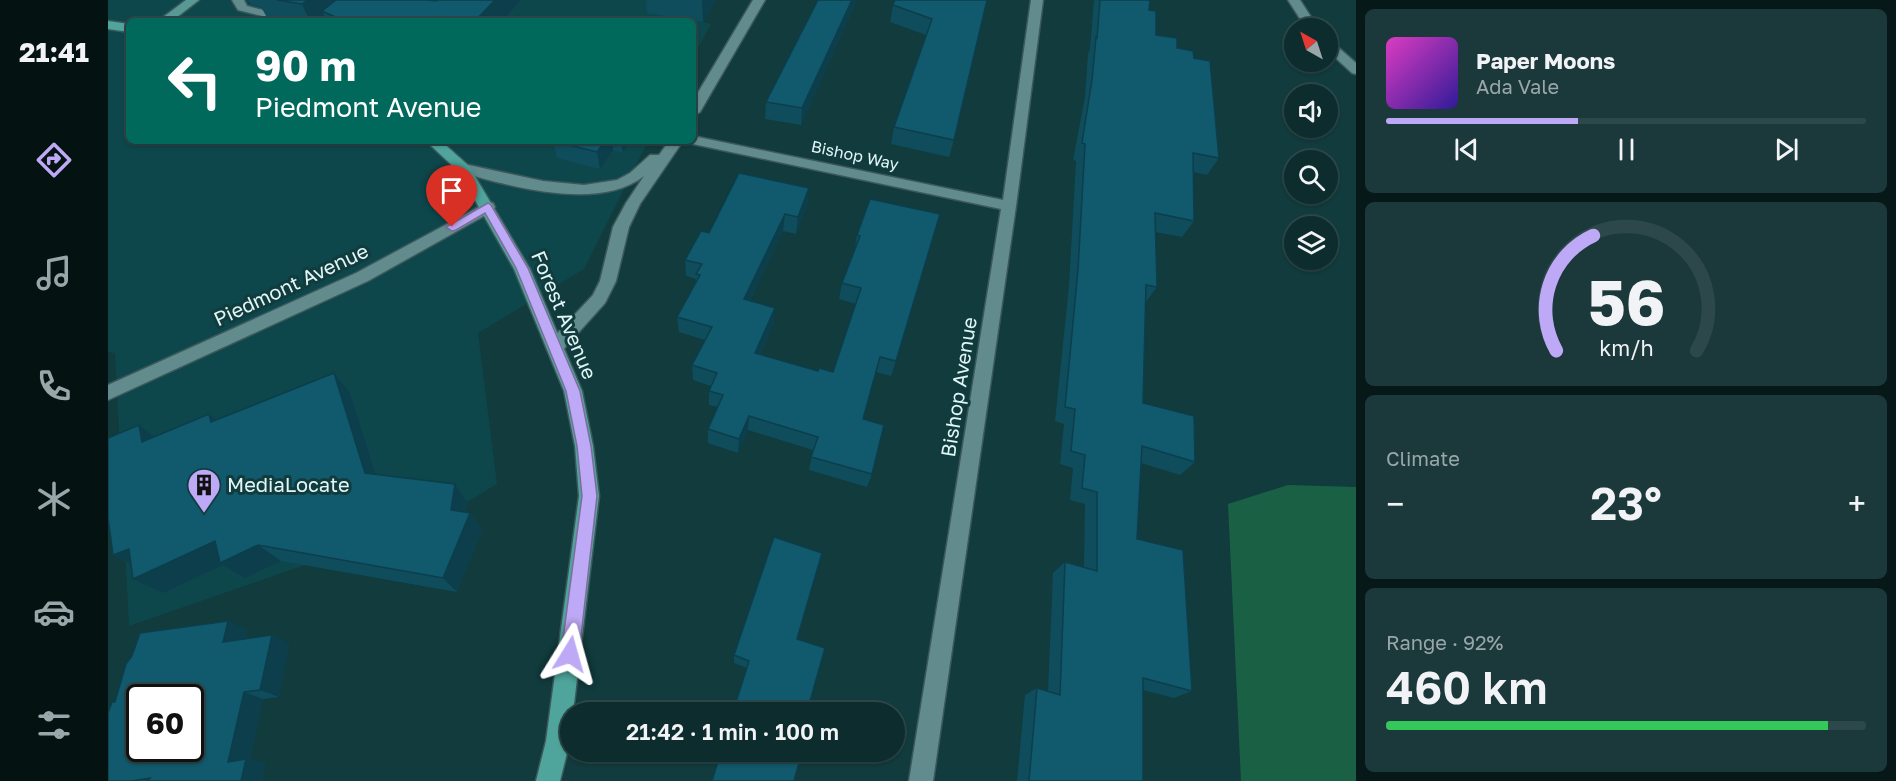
<!DOCTYPE html>
<html lang="en">
<head>
<meta charset="utf-8">
<style>
  body { margin:0; font-family:"Golos Text",sans-serif; background:#1b383a; color:#f1f3f6; height:100vh; display:flex; flex-direction:column; font-size:22px; white-space:nowrap }
  * { box-sizing:border-box; margin:0 }
  p { font-size:20px; color:#9aa7aa }
  .icon { flex:none; width:33px; height:33px; fill:none; stroke:currentColor; stroke-width:2; stroke-linecap:round; stroke-linejoin:round }
  .map { position:relative; flex:1; overflow:hidden }
  .drawer { display:flex; flex-direction:column; gap:9px; padding:9px; background:#071819; width:540px }
  .drawer>* { flex:none }
  .hud { position:absolute; left:18px; top:18px; width:570px; height:126px; border-radius:9px; box-shadow:0 2px 4px #0004,0 0 0 2px #2d484a; background:#00695c; color:#fff; overflow:hidden }
  .needle { width:39px; rotate:321deg }
  .tools { position:absolute; left:1176px; top:18px; display:grid; gap:12px }
  .tools a { display:grid; place-items:center; width:54px; height:54px; border-radius:50%; background:#0d2c2e; box-shadow:0 2px 4px #0004,0 0 0 2px #2d484a; font-size:30px }
  .speed { position:absolute; left:18px; top:684px; display:flex; gap:12px; font-size:30px; font-weight:700; text-align:center }
  .speed>* { display:grid; place-content:center; width:78px; height:78px; border-radius:50%; background:#0d2c2e; box-shadow:0 2px 4px #0004,0 0 0 2px #2d484a; line-height:1 }
  .speed .limit { border:3px solid #111; border-radius:9px; background:#fff; color:#111 }
  .pin { position:absolute; display:grid; place-items:center; width:51px; height:51px; color:#fff; margin:-62px -26px; border-radius:50% 50% 50% 0; rotate:-45deg; box-shadow:0 0 6px #0007 }
  .pin .icon { rotate:45deg }
  .me { position:absolute; width:66px; margin:-33px; rotate:8deg; stroke-linejoin:round; filter:drop-shadow(0 0 4px #0008) }
  .turn { display:flex; align-items:center; gap:21px; height:126px; padding:0 30px; font-size:27px }
  .turn .icon { width:78px; height:78px; stroke-width:2.5 }
  .turn b { display:block; font-size:42px; line-height:51px }
  .big { font-size:45px; font-weight:600; line-height:1.1 }
  .drawer .card { flex:1; display:flex; flex-direction:column; justify-content:center; gap:9px; min-width:0; padding:0 21px; border-radius:9px; background:#1b383a }
  .drawer .dial { align-items:center; gap:0 }
  .dial svg { height:156px; overflow:visible; fill:none; stroke:#2d484a; stroke-width:7; stroke-linecap:round; text-anchor:middle }
  .dial text { fill:#f1f3f6; stroke:none }
  .song { display:flex; align-items:center; gap:18px }
  .cover { width:72px; height:72px; border-radius:9px; background:linear-gradient(135deg,hsl(310 70% 55%),hsl(250 70% 35%)) }
  .played { height:6px; border-radius:3px; background:linear-gradient(90deg,#bda9f5 40%,#2d484a 40%) }
  .keys { display:flex; justify-content:space-around; direction:ltr }
  .heat { display:flex; justify-content:space-between; align-items:center; font-size:33px; direction:ltr }
  .charge { height:9px; border-radius:4px; background:linear-gradient(90deg,#34c759 92%,#2d484a 0) }
  .trip { position:absolute; left:452px; top:702px; width:345px; height:60px; border-radius:30px; background:#0d2c2e; box-shadow:0 2px 4px #0004,0 0 0 2px #2d484a; font-weight:600; line-height:60px; text-align:center }
  main { display:flex; flex:1; min-height:0 }
  .menu { display:flex; flex-direction:column; width:108px; justify-content:space-around; align-items:center; background:#051212; color:#9aa7aa }
  .menu .icon { width:42px; height:42px }
  .menu .current { color:#bda9f5 }
  .menu b { font-size:27px; color:#f1f3f6 }
  .map>svg:first-child { display:block }
</style>
</head>
<body>
<main>
<nav class="menu">
<b>21:41</b>
<svg class="icon current" aria-label="directions" viewBox="0 0 24 24"><path d="M12 3l9 9-9 9-9-9zM9 14v-3h6M13 9l2 2-2 2"/></svg>
<svg class="icon" aria-label="music" viewBox="0 0 24 24"><path d="M9 18V5l10-2v13"/><circle cx="6" cy="18" r="3"/><circle cx="16" cy="16" r="3"/></svg>
<svg class="icon" aria-label="phone" viewBox="0 0 24 24"><path d="M5 4h4l2 5-3 2q2 4 5 5l2-3 5 2v4C11 20 4 13 5 4z"/></svg>
<svg class="icon" aria-label="climate" viewBox="0 0 24 24"><path d="M12 3v18M4 7l16 10M4 17L20 7"/></svg>
<svg class="icon" aria-label="car" viewBox="0 0 24 24"><path d="M5 17H2v-5l4-1 3-4h7l3 4 3 1v5h-3M9 17h6M6 11h13"/><circle cx="7" cy="17" r="2"/><circle cx="17" cy="17" r="2"/></svg>
<svg class="icon" aria-label="filters" viewBox="0 0 24 24"><path d="M4 7h16M4 17h16"/><circle cx="9" cy="7" r="2"/><circle cx="15" cy="17" r="2"/></svg>
</nav>
<div class="map">
<svg width="1248" height="781" viewBox="0 0 1248 781">
  <rect width="100%" height="100%" fill="#113b3d"/>
  <polygon fill="#0d474b" points="0,0 608,0 595,22 603,24 585,57 585,21 21,21 21,141 540,141 476,269 370,333 389,484 359,502 349,592 197,565 21,626 7,353 0,352"/>
  <polygon fill="#1a6044" points="1180,485 1248,487 1248,781 1133,781 1120,504"/>
  <g fill="none" stroke-linecap="round" stroke-linejoin="round">
    <g stroke="#3c585a" stroke-width="3">
      <g id="lane">
        <polygon points="124,0 136,0 139,6 175,15 177,17 171,20 130,10"/>
        <polygon points="1180,0 1192,0 1210,28 1198,28"/>
        <polygon points="1220,41 1224,42 1248,63 1248,74 1244,73 1220,51"/>
      </g>
    </g>
    <g stroke="#3c585a" stroke-width="3">
      <g id="street">
        <polygon points="645,0 657,0 592,112 585,116 585,101"/>
        <polygon points="923,0 935,0 908,206 825,781 801,781 893,209 585,144 579,141 585,141 585,136 895,200"/>
        <path d="M561 141H575L532 204 521 227 508 281 497 303 453 352 447 354 441 352 438 347 441 342 485 295 492 281 505 227 518 203 536 176C490 212 402 186 351 172L349 169 356 164 435 181 476 185 509 180 522 173 542 155H551Z"/>
        <polygon points="380,202 385,203 387,207 385,211 260,281 0,400 0,385 248,273"/>
      </g>
    </g>
    <g stroke="#3c585a" stroke-width="3">
      <polygon id="secondary" points="78,0 91,0 64,21 50,21"/>
    </g>
    <g stroke="#3c585a" stroke-width="3">
      <g id="primary">
        <polygon points="0,21 21,24 21,32 0,29"/>
        <polygon points="318,141 333,141 361,166 422,269 474,391 485,446 491,496 465,712 462,712 462,741 452,781 428,781 438,741 471,496 467,446 456,391 406,269 351,172"/>
      </g>
    </g>
    <use href="#lane" fill="#628b8e" fill-rule="evenodd"/>
    <use href="#street" fill="#628b8e" fill-rule="evenodd"/>
    <use href="#secondary" fill="#589895" fill-rule="evenodd"/>
    <use href="#primary" fill="#4fa59c" fill-rule="evenodd"/>
  </g>
  <g fill="#0f4d5d">
    <polygon points="140,0 320,0 328,1 413,0 394,21 161,21 153,7 144,5"/>
    <polygon points="538,0 608,0 595,22 539,13"/>
    <polygon points="710,0 749,0 693,125 657,119 658,102"/>
    <polygon points="879,0 846,140 841,157 783,144 786,127 818,35 782,22 785,5"/>
    <polygon points="986,0 1042,0 1041,10 1048,35 1086,58 1111,158 1099,175 1085,172 1086,221 1074,237 1047,232 1049,287 1037,303 1035,403 1087,462 1072,475 1033,463 1029,539 1084,691 1066,698 1035,690 1035,781 909,781 917,695 929,688 940,691 945,573 957,562 976,567 977,504 962,500 965,468 952,464 956,424 947,421 961,286 968,161 965,160 977,97 980,54 982,49"/>
    <polygon points="445,141 523,141 515,153 505,150 492,169 449,158"/>
    <polygon points="701,188 699,205 688,234 675,231 642,301 666,323 652,355 710,371 725,372 748,304 731,299 734,283 746,252 749,235 762,199 788,361 783,376 768,372 755,419 764,474 759,487 701,470 705,450 640,430 630,453 600,443 600,429 610,407 601,405 601,391 603,386 585,380 584,365 597,340 571,332 569,317 588,281 588,279 578,276 577,260 601,233"/>
    <polygon points="242,393 268,474 347,484 359,502 358,513 362,513 374,530 349,592 173,561 137,578 115,565 55,593 23,564 5,555 108,420"/>
    <polygon points="120,621 139,630 137,639 164,635 181,644 171,697 155,699 142,760 157,763 154,781 0,781 7,702"/>
    <polygon points="689,639 639,668 626,663 626,655"/>
  </g>
  <g fill="#0c3e4c">
    <polygon points="200,0 244,0 214,11 219,21 202,21 194,4"/>
    <polygon points="387,0 413,0 394,21 367,21"/>
    <polygon points="594,0 608,0 595,22"/>
    <polygon points="744,0 749,0 693,125 694,108"/>
    <polygon points="497,141 504,141 505,150 492,169 489,152"/>
    <polygon points="513,141 523,141 515,153"/>
    <polygon points="701,188 699,205 688,234 690,217"/>
    <polygon points="677,214 675,231 635,315 636,299"/>
    <polygon points="667,308 666,323 646,368 647,353"/>
    <polygon points="226,373 242,393 273,491 257,473"/>
    <polygon points="101,414 124,433 103,422"/>
    <polygon points="641,416 640,430 630,453 631,439"/>
    <polygon points="31,425 57,445 34,442"/>
    <polygon points="347,484 359,502 357,524 362,513 374,530 349,592 335,578"/>
    <polygon points="107,541 150,545 173,561 137,578 115,565 55,593 25,579"/>
    <polygon points="21,549 35,570 5,555"/>
    <polygon points="120,621 139,630 134,650 115,642"/>
    <polygon points="164,635 181,644 171,697 152,690"/>
    <polygon points="136,692 155,699 142,760 157,763 154,781 133,781 120,762"/>
  </g>
  <g fill="#11596c" stroke="#0c3e4c" stroke-width="1.5" fill-rule="evenodd">
    <polygon points="169,0 200,0 194,4"/>
    <polygon points="228,0 320,0 328,1 329,0 387,0 367,21 236,21 214,11"/>
    <polygon points="710,0 744,0 694,108 658,102"/>
    <polygon points="787,0 879,0 846,140 786,127 824,19 785,5"/>
    <polygon points="992,0 1042,0 1041,10 1048,11 1048,35 1069,38 1069,48 1085,51 1086,58 1102,61 1111,158 1085,153 1086,221 1047,213 1049,287 1038,285 1035,403 1086,416 1087,462 1034,446 1029,539 1075,550 1084,691 1035,678 1035,781 921,781 929,688 952,695 957,562 989,571 989,492 974,488 977,455 963,451 967,409 957,407 970,270 977,144 974,143 984,80 988,37 989,38"/>
    <polygon points="445,141 497,141 489,152"/>
    <polygon points="631,173 701,188 690,217 677,214 636,299 667,308 647,353 710,371 711,368 725,372 753,288 734,283 752,236 749,235 762,199 832,214 788,361 772,357 755,419 776,425 764,474 703,457 710,437 641,416 631,439 600,429 615,395 601,391 609,373 584,365 604,327 569,317 592,275 588,274 594,264 577,260 593,231 601,233"/>
    <polygon points="226,373 257,473 347,484 343,510 362,513 335,578 150,545 112,563 107,541 25,579 21,549 5,555 0,517 0,438 31,425 34,442 101,414 103,422"/>
    <polygon points="666,537 714,553 689,639 717,648 699,712 625,712 641,661 626,655"/>
    <path d="M120 621 115 642 164 635 152 690 136 692 120 762 138 759 133 781H39L42 778 24 781H0V713L4 702H7L18 664 24 656 32 633ZM32 698H82V748H32Z"/>
    <polygon points="613,752 694,752 686,781 604,781"/>
  </g>
  <polygon fill="#bda9f5" stroke="#7b6e9f" stroke-width="1.5" points="380,203 383,205 420,268 472,391 483,446 489,496 471,654 468,660 462,663 456,660 453,654 474,496 469,446 458,391 408,268 377,213 348,230 344,231 338,227"/>
  <defs>
    <g id="building-pin" transform="scale(1.725)"><path d="M0 17L-7.5 6A9.5 9.5 0 1 1 7.5 6Z" fill="#bda9f5" stroke="#113b3d"/><path d="M-4-6H4V6H1V3H-1V6H-4ZM-2.5-4.3h1.7v1.8h-1.7ZM.8-4.3h1.7v1.8H.8ZM-2.5-1h1.7V.8h-1.7ZM.8-1h1.7V.8H.8Z" fill="#111"/></g>
  </defs>
  <g fill-rule="evenodd">
    <use href="#building-pin" x="96" y="485"/>
  </g>
  <g text-anchor="middle" stroke-width="6" stroke-linejoin="round" paint-order="stroke">
    <g font-size="16" fill="#e0f6f7" stroke="#113b3d">
      <text transform="translate(747 155) rotate(12)" y="6">Bishop Way</text>
    </g>
    <g font-size="20" fill="#e0f6f7" stroke="#113b3d">
      <text transform="translate(183 285) rotate(-25)" y="7">Piedmont Avenue</text>
      <text transform="translate(456 315) rotate(67)" y="7">Forest Avenue</text>
      <text transform="translate(851 387) rotate(-81)" y="7">Bishop Avenue</text>
    </g>
    <g font-size="20" fill="#e0f6f7" stroke="#113b3d" text-anchor="start">
      <text x="119" y="492">MediaLocate</text>
    </g>
  </g>
</svg>
<div class="tools">
<a><svg class="needle" viewBox="-14 -14 28 28"><path d="M0-13l5 13h-10z" fill="#e53935"/><path d="M0 13l5-13h-10z" fill="#9aa7aa"/></svg></a>
<a><svg class="icon" aria-label="sound" viewBox="0 0 24 24"><path d="M4 9h4l5-4v14l-5-4H4zM17 9q2 3 0 6"/></svg></a>
<a><svg class="icon" aria-label="search" viewBox="0 0 24 24"><circle cx="10" cy="10" r="6"/><path d="M15 15l6 6"/></svg></a>
<a><svg class="icon" aria-label="layers" viewBox="0 0 24 24"><path d="M12 4l9 5-9 5-9-5zM3 14l9 5 9-5"/></svg></a>
</div>
<div class="speed"><div class="limit">60</div></div>
<div class="pin" style="left:344px;top:227px;background:#d93025"><svg class="icon" aria-label="arrive" viewBox="0 0 24 24"><path d="M6 21V4h12l-3 4 3 4H6"/></svg></div>
<svg class="me" style="left:462px;top:654px" viewBox="-20 -20 40 40"><path d="M0-17L14 15 0 8-14 15z" fill="#bda9f5" stroke="#fff" stroke-width="4"/></svg>
<div class="trip">21:42 · 1 min · 100 m</div>
<div class="hud">
<div class="turn"><svg class="icon" aria-label="left" viewBox="0 0 24 24"><path d="M17 20v-9H6M10 6l-5 5 5 5"/></svg><div><b>90 m</b>Piedmont Avenue</div></div>
</div>
</div>
<section class="drawer">
<div class="card">
<div class="song"><i class="cover"></i><div><b>Paper Moons</b><p>Ada Vale</p></div></div>
<div class="played"></div>
<div class="keys"><svg class="icon" aria-label="previous" viewBox="0 0 24 24"><path d="M18 5L8 12l10 7zM5 5v14"/></svg><svg class="icon" aria-label="pause" viewBox="0 0 24 24"><path d="M8 5v14M16 5v14"/></svg><svg class="icon" aria-label="next" viewBox="0 0 24 24"><path d="M6 5l10 7-10 7zM19 5v14"/></svg></div>
</div>
<div class="card dial"><svg viewBox="0 0 100 80">
<path d="M14 69A42 42 0 1 1 86 69"/>
<path d="M14 69A42 42 0 0 1 33 10" stroke="#bda9f5"/>
<text x="50" y="56" font-size="32" font-weight="700">56</text>
<text x="50" y="72" font-size="11">km/h</text>
</svg></div>
<div class="card"><p>Climate</p>
<div class="heat"><a>−</a><b class="big">23°</b><a>+</a></div>
</div>
<div class="card"><p>Range · 92%</p><b class="big">460 km</b><div class="charge"></div></div>
</section>
</main>
</body>
</html>
